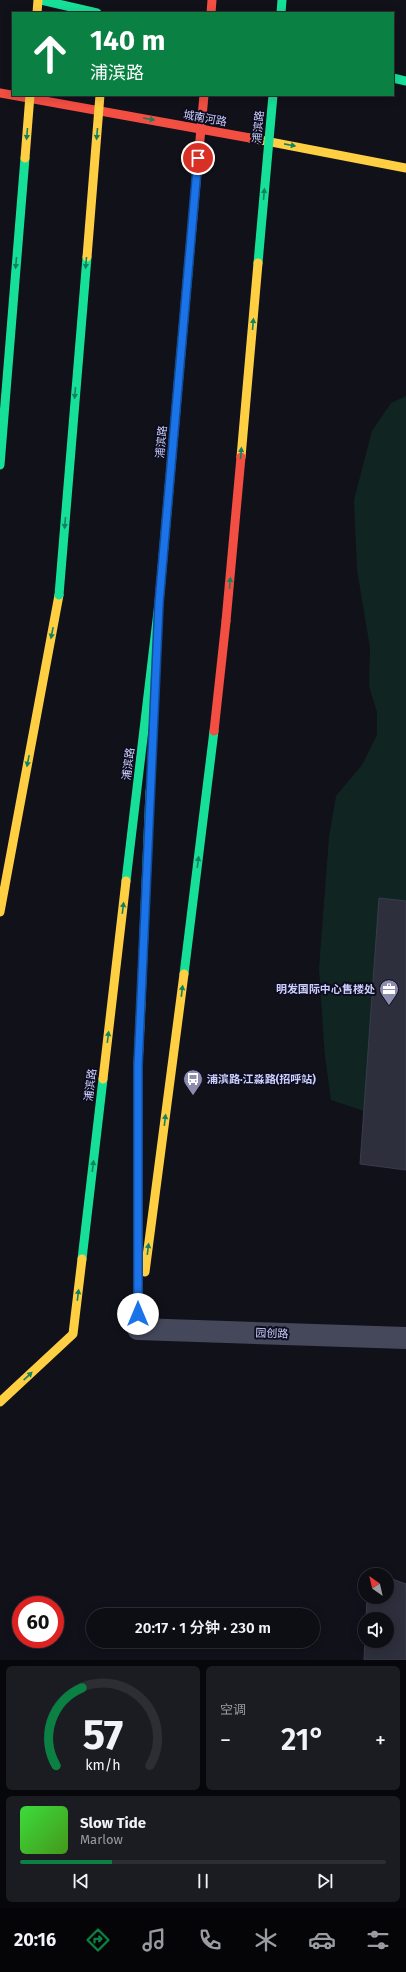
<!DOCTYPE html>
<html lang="zh">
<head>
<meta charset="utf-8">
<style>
  body { margin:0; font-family:"Fira Sans","Noto Sans SC",sans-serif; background:#1b1b22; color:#f1f3f6; height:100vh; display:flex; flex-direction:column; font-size:15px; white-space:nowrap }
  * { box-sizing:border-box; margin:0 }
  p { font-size:13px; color:#9a9ca0 }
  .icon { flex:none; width:22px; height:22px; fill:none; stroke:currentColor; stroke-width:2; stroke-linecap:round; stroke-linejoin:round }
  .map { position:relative; height:1660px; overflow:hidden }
  .panel { display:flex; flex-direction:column; gap:6px; padding:6px; background:#07070b; flex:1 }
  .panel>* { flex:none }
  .top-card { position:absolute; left:12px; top:12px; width:382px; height:84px; border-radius:0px; box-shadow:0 2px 10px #0003,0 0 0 1px #2d2d34; background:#0b8043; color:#fff; overflow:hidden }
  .needle { width:26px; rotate:326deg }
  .controls { position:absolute; left:358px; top:1568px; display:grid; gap:8px }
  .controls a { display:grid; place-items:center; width:36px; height:36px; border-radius:50%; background:#0d0d14; box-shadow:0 2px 10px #0003,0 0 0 1px #2d2d34; font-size:20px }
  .speed { position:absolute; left:12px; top:1596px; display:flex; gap:8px; font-size:20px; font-weight:700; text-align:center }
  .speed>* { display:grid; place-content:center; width:52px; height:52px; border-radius:50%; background:#0d0d14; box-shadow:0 2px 10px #0003,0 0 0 1px #2d2d34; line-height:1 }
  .speed .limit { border:6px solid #d22; background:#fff; color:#111 }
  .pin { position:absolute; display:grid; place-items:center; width:34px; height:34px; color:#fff; margin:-17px; border:2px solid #fff; border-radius:50%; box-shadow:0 1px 4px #0007 }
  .me { position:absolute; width:44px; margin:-22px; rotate:0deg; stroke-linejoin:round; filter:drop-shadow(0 0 3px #0008) }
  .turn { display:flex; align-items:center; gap:14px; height:84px; padding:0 12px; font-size:18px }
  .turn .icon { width:52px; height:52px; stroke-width:2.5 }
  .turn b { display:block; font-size:28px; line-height:34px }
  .big { font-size:30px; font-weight:600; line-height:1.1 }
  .panel .card { flex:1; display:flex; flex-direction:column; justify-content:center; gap:6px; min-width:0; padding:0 14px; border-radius:6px; background:#1b1b22 }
  .panel .dial { align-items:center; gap:0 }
  .dial svg { height:104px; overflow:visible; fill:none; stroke:#2d2d34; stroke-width:7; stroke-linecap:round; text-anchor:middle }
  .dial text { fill:#f1f3f6; stroke:none }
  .song { display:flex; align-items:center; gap:12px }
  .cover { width:48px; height:48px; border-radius:6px; background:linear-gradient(135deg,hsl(120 70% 55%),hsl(100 70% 35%)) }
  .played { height:4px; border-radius:2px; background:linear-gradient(90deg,#0b8043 25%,#2d2d34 25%) }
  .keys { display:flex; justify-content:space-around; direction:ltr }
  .heat { display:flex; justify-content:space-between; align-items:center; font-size:22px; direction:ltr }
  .panel .tiles { flex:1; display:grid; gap:6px; grid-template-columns:1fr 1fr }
  .card:last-child { grid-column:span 2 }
  .trip { position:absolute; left:86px; top:1608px; width:234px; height:40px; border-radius:20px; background:#0d0d14; box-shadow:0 2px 10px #0003,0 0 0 1px #2d2d34; font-weight:600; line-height:40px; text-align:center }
  .menu { display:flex; height:64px; justify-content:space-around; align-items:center; background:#050508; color:#9a9ca0 }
  .menu .icon { width:28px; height:28px }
  .menu .active { color:#0b8043 }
  .menu b { font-size:18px; color:#f1f3f6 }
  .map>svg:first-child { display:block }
</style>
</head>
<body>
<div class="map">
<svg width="406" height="1660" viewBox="0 0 406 1660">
  <rect width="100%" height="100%" fill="#11111a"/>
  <polygon fill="#102521" points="406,396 406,901 379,898 364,1111 331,1100 325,1056 319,969 329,837 336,796 362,765 377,735 377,712 369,686 370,648 357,569 354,500 372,431 391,403"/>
  <g fill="#2e2f3c" stroke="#3b3b4e">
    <polygon points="379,898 406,901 406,1170 360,1164"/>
    <polygon points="387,1577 406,1584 406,1660 364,1660 365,1641 387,1641 387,1619 366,1619 367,1597 387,1597"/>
  </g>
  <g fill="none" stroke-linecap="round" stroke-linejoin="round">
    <polyline stroke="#45485b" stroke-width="22" points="138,1329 406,1338"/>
    <g stroke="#16e098" stroke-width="9">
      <polyline points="41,0 97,13"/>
      <polyline points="281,13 282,0"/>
      <polyline points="393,78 406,81"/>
      <polyline points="126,881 159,603"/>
      <polyline points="184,974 214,731"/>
      <polyline points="141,1003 150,791"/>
      <polyline points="82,1259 103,1079"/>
    </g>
    <g stroke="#ffcf43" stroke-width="9">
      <polyline points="37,13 38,0"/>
      <polyline points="250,138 406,168"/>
      <polyline points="0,912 59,595"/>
      <polyline points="103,1079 126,881"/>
      <polyline points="145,1272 184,974"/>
      <polyline points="138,1329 138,1066 141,1003"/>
      <polyline points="0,1402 73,1334 82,1259"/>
    </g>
    <g stroke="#f24e42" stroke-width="9">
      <polyline points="211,13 212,0"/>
      <polyline points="0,93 250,138"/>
      <polyline points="214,731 226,621"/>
    </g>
    <g stroke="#16e098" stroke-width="9">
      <polyline points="258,263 273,95"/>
      <polyline points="0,465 25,158"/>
      <polyline points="59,595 87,257"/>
      <polyline points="159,603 189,261"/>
    </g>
    <g stroke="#ffcf43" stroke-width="9">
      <polyline points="25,158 30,95"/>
      <polyline points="87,257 100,95"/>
      <polyline points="241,457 258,263"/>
    </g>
    <g stroke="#f24e42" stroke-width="9">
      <polyline points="189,261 204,95"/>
      <polyline points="226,621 241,457"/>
    </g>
  </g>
  <defs><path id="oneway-solid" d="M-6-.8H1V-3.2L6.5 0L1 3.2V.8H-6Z"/></defs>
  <g fill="#128161">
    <use href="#oneway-solid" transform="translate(149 119) rotate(10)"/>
    <use href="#oneway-solid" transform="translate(27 134) rotate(95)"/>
    <use href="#oneway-solid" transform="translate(97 134) rotate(95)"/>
    <use href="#oneway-solid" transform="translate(290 145) rotate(11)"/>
    <use href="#oneway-solid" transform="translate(264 194) rotate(-85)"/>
    <use href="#oneway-solid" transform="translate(16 263) rotate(95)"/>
    <use href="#oneway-solid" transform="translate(86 263) rotate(95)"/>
    <use href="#oneway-solid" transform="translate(253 324) rotate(-85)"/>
    <use href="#oneway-solid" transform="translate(75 393) rotate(95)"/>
    <use href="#oneway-solid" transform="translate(241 453) rotate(-85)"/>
    <use href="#oneway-solid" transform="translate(65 523) rotate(95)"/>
    <use href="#oneway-solid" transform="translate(230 583) rotate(-85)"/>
    <use href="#oneway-solid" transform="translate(52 633) rotate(101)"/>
    <use href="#oneway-solid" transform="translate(28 761) rotate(101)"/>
    <use href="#oneway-solid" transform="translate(198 862) rotate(-83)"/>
    <use href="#oneway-solid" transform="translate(123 908) rotate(-83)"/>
    <use href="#oneway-solid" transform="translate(182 991) rotate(-83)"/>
    <use href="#oneway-solid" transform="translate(108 1037) rotate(-83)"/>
    <use href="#oneway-solid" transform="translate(165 1120) rotate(-83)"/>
    <use href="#oneway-solid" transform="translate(93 1166) rotate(-83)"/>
    <use href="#oneway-solid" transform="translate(148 1249) rotate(-83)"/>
    <use href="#oneway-solid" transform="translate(78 1295) rotate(-83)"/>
    <use href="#oneway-solid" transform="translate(28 1376) rotate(-43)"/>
  </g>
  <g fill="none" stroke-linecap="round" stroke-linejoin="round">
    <g stroke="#114b97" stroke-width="10">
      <polyline id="route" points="138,1314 138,1066 159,603 198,158"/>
    </g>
    <use href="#route" stroke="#1a73e8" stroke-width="7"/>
  </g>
  <defs>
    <g id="office-pin" transform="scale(1)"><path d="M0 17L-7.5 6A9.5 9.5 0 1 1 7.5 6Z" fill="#8b8cae" stroke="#0d0d1e"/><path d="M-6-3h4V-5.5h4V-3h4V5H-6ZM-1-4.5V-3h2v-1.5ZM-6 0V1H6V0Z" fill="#fff"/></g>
    <g id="bus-pin" transform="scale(1)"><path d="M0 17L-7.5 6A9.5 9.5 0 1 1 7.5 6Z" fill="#8b8cae" stroke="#0d0d1e"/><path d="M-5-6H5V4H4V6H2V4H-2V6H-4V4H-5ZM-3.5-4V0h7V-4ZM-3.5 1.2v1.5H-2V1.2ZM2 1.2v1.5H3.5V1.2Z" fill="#fff"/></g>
  </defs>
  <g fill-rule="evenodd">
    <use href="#office-pin" x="389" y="989"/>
    <use href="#bus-pin" x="193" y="1079"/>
  </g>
  <g text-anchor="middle" stroke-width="4" stroke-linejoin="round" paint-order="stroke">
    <g font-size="11" fill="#cccffd" stroke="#0d0d1e">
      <text transform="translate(205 118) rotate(10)" y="4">城南河路</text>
      <text transform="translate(258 127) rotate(-85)" y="4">浦滨路</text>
      <text transform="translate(161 442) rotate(-85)" y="4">浦滨路</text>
      <text transform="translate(128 764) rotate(-83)" y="4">浦滨路</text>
      <text transform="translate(90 1085) rotate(-83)" y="4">浦滨路</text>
      <text transform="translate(272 1333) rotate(2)" y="4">园创路</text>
    </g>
    <g font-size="11" font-weight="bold" fill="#cccffd" stroke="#0d0d1e" text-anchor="end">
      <text x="375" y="993">明发国际中心售楼处</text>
      <text x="207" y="1083" text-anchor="start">浦滨路·江淼路(招呼站)</text>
    </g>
  </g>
</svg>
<div class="controls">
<a><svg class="needle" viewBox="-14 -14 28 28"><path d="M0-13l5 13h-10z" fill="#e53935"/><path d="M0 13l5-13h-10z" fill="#9a9ca0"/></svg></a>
<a><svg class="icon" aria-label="sound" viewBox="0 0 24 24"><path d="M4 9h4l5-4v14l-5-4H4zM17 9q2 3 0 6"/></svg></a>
</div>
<div class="speed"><div class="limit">60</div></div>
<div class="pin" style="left:198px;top:158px;background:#d93025"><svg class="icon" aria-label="arrive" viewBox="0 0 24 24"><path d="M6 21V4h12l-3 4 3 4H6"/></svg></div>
<svg class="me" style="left:138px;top:1314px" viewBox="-20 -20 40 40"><circle r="19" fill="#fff"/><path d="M0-13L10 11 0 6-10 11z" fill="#1a73e8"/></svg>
<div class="trip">20:17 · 1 分钟 · 230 m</div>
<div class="top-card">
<div class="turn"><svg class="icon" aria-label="ahead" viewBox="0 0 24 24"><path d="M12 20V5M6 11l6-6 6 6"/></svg><div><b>140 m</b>浦滨路</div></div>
</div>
</div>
<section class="panel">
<div class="tiles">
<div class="card dial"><svg viewBox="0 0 100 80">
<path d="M14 69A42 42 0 1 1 86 69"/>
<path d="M14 69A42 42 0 0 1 34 9" stroke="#0b8043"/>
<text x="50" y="56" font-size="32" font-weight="700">57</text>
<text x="50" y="72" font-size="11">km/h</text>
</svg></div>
<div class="card"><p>空调</p>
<div class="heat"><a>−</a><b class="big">21°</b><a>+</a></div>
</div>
<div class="card">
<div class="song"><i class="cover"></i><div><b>Slow Tide</b><p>Marlow</p></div></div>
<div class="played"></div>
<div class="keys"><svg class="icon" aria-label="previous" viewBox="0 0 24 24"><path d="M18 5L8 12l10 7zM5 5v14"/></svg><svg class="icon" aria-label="pause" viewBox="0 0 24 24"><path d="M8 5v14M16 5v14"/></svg><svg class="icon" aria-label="next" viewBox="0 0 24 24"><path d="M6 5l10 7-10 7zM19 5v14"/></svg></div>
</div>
</div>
</section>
<nav class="menu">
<b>20:16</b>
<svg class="icon active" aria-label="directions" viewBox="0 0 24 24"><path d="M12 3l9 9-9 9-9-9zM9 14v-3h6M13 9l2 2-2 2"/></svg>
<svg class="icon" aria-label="music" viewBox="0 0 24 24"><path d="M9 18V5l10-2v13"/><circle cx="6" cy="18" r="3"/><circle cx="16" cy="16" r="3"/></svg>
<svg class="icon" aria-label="phone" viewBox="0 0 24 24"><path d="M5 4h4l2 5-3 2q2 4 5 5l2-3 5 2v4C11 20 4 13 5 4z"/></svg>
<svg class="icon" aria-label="climate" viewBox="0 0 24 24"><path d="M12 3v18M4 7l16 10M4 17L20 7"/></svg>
<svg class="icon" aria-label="car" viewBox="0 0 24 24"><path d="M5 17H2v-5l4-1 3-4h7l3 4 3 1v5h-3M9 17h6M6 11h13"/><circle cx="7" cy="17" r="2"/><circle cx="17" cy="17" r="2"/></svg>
<svg class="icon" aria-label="filters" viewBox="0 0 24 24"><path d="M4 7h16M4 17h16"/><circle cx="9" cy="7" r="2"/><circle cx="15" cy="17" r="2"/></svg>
</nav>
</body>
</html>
